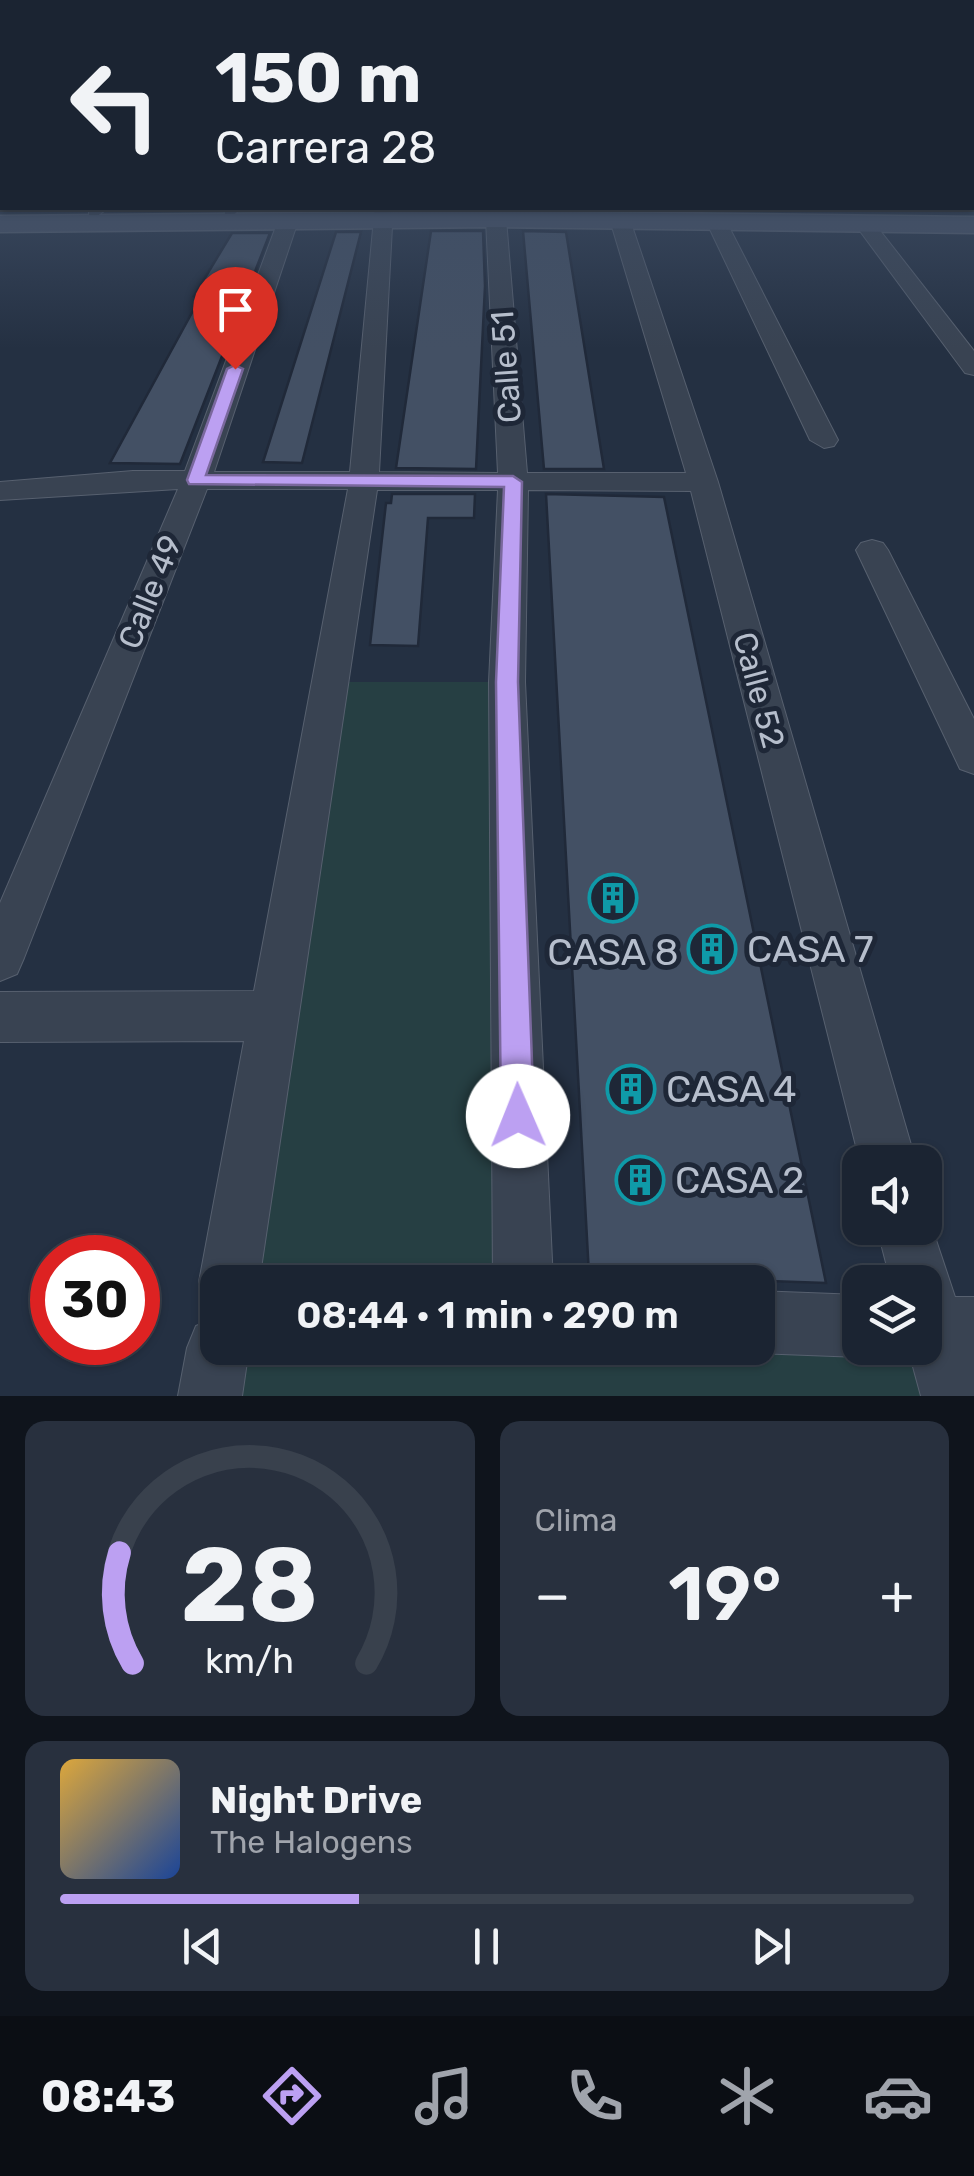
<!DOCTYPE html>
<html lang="es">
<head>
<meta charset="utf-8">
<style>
  body { margin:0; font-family:Rubik,sans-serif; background:#28303e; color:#f1f3f6; height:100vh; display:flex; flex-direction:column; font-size:38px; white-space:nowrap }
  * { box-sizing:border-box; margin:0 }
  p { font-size:32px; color:#a0a4ac }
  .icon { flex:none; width:55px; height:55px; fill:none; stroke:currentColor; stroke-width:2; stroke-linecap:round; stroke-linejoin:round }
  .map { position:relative; height:1396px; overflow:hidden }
  .panel { display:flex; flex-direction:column; gap:25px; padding:25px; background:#0f141c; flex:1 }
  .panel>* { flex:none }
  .hud { position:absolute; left:0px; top:0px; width:975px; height:210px; box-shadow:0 2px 8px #0004,0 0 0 2px #39414d; background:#1b2432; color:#f1f3f6; overflow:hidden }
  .tools { position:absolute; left:842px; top:1145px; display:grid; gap:20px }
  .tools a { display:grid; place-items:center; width:100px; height:100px; border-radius:20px; background:#1b2432; box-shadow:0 2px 8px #0004,0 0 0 2px #39414d; font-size:50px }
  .speed { position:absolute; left:30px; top:1235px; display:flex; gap:20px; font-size:50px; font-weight:700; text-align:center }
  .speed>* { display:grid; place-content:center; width:130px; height:130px; border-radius:50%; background:#1b2432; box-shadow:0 2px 8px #0004,0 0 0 2px #39414d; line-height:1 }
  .speed .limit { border:15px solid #d22; background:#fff; color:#111 }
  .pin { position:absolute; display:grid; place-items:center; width:85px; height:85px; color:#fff; margin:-102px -42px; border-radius:50% 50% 50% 0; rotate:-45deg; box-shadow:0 0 10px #0007 }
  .pin .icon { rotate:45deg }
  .me { position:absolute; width:110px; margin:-55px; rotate:359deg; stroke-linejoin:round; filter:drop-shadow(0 0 8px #0008) }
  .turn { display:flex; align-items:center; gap:35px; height:210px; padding:0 50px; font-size:45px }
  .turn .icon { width:130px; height:130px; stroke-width:2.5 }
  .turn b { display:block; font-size:70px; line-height:85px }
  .big { font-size:75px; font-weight:600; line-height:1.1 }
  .panel .card { flex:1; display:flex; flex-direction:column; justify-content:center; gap:15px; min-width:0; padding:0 35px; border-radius:20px; background:#28303e }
  .panel .dial { align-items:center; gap:0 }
  .dial svg { height:260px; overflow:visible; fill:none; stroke:#39414d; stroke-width:7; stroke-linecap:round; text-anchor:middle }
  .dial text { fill:#f1f3f6; stroke:none }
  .song { display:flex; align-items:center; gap:30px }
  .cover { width:120px; height:120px; border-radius:15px; background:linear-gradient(135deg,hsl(40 70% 55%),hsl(220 70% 35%)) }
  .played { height:10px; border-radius:5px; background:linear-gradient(90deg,#bca0f2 35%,#39414d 35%) }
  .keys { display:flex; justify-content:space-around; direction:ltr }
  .heat { display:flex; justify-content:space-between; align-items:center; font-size:55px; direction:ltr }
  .panel .tiles { flex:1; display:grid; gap:25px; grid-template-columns:1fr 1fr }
  .card:last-child { grid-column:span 2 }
  .trip { position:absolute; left:200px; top:1265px; width:575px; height:100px; border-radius:20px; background:#1b2432; box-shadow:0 2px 8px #0004,0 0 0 2px #39414d; font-weight:600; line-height:100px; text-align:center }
  .menu { display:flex; height:160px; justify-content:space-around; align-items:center; background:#0b0e14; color:#a0a4ac }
  .menu .icon { width:70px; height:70px }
  .menu .active { color:#bca0f2 }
  .menu b { font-size:45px; color:#f1f3f6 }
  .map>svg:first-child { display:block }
</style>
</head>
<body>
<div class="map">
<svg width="974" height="1396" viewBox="0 0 974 1396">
  <rect width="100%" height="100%" fill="#243042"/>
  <g fill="#263f43">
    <polygon points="331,682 507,682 535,1282 229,1282"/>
    <polygon points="758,1316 860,1323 860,1348 925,1348 953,1396 210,1396 218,1348 758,1348"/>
  </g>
  <g fill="#435064" stroke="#202939" stroke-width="2.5">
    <polygon points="431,231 483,231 485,286 476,469 396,468"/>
    <polygon points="523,231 566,232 604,469 544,469"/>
    <polygon points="336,232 361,232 302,463 263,462"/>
    <polygon points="232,233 270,233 180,464 110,463 201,296 194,296"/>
    <polygon points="392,494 475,494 474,518 428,518 418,646 370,645 386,503 391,503"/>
    <polygon points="546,494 664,497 826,1283 589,1275"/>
  </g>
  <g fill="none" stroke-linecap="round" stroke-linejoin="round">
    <g stroke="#57606f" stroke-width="2">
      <g id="street">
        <rect x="972" y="165" width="2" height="11"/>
        <rect x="0" y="170" width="2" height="10"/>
        <polygon points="89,208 108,208 96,217 89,215"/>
        <polygon points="224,208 242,208 232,216 225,214"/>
        <polygon points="375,208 393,208 379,472 498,473 486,219 496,213 506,219 527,473 686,473 610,220 620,214 630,220 718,482 916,1162 860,1162 691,491 528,490 525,682 553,1282 493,1282 489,682 498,490 377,490 259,1282 218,1282 218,1307 208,1303 199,1282 244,1041 0,1042 0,992 254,991 348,489 207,489 24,958 17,974 0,981 0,903 178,489 0,500 0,482 133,471 185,471 278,221 288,215 298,221 214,472 350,472"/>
        <polygon points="716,215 726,221 838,440 834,446 824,448 810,440 706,221"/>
        <polygon points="864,217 871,219 974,351 974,375 965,373 854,223"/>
        <polygon points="872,540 883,543 888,550 974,719 974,774 960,769 856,550 861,543"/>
        <polygon points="925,1207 955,1297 974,1297 974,1396 921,1396 909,1352 902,1348 925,1348 925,1282 891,1282 877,1228 925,1228"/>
        <polygon points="758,1291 860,1295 860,1348 882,1348 860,1357 758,1353 745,1348 758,1348"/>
        <polygon points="218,1317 218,1348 249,1348 242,1396 178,1396 187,1348 196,1326"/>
      </g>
    </g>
    <g stroke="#57606f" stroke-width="3">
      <polygon id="secondary" points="496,211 974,217 974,233 496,227 0,232 0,216"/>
    </g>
    <use href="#street" fill="#394352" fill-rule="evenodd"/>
    <use href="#secondary" fill="#475165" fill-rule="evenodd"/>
  </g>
  <linearGradient id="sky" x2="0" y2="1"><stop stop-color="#141a24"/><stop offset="0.44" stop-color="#3f4e65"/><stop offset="1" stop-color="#3f4e65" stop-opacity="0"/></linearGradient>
  <rect width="974" height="349" fill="url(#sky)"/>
  <polygon fill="#bca0f2" stroke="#7a689d" stroke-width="2.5" points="235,365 243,369 206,475 513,476 522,482 518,682 534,1116 529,1128 518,1133 506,1128 501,1116 496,682 504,487 189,484 187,480 227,369"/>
  <defs>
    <g id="building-ring" transform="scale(2.5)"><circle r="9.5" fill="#1e2737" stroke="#0f9aa8" stroke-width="1.5"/><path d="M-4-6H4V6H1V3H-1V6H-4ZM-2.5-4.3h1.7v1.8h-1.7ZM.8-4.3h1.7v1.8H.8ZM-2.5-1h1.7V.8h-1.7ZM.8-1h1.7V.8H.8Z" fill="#0f9aa8"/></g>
  </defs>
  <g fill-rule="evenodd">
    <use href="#building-ring" x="613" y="898"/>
    <use href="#building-ring" x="712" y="949"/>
    <use href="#building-ring" x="631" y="1089"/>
    <use href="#building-ring" x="640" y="1180"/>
  </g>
  <g text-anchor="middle" stroke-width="10" stroke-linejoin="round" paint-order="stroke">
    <g font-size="32" fill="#b6becc" stroke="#1e2737">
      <text transform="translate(506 367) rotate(-94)" y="11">Calle 51</text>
      <text transform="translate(150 592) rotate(-68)" y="11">Calle 49</text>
      <text transform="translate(759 690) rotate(75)" y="11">Calle 52</text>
    </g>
    <g font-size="38" fill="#b6becc" stroke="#1e2737" text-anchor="start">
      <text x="747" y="962">CASA 7</text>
      <text x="613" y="965" text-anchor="middle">CASA 8</text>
      <text x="666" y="1102">CASA 4</text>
      <text x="675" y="1193">CASA 2</text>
    </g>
  </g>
</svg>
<div class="tools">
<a><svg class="icon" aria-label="sound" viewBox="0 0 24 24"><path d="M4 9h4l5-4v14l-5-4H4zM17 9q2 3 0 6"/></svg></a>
<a><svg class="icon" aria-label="layers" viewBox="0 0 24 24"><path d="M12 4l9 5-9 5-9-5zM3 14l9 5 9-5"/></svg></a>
</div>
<div class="speed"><div class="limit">30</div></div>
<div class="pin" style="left:235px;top:369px;background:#d93025"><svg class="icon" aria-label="arrive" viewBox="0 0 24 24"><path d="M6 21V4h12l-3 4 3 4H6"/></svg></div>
<svg class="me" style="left:518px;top:1116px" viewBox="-20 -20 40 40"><circle r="19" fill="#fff"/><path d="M0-13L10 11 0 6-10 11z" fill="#bca0f2"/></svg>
<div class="trip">08:44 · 1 min · 290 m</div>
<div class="hud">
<div class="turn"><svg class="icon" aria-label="left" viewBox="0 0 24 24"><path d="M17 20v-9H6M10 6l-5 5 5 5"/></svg><div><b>150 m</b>Carrera 28</div></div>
</div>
</div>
<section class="panel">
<div class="tiles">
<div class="card dial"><svg viewBox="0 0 100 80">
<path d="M14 69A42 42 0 1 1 86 69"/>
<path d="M14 69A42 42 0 0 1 10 35" stroke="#bca0f2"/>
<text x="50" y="56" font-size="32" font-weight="700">28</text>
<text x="50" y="72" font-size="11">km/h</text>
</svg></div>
<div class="card"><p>Clima</p>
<div class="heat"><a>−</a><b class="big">19°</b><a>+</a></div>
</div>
<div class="card">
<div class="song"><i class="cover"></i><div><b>Night Drive</b><p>The Halogens</p></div></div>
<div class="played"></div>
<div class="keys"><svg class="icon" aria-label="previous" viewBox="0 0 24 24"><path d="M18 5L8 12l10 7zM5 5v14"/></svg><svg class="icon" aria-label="pause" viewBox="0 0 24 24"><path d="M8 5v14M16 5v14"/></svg><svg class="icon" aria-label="next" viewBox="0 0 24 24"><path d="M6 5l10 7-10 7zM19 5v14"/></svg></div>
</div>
</div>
</section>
<nav class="menu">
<b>08:43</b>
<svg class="icon active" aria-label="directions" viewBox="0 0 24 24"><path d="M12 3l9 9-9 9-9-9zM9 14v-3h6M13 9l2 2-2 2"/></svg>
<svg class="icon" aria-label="music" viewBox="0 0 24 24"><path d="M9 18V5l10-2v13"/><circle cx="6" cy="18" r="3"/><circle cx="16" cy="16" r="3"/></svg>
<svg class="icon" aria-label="phone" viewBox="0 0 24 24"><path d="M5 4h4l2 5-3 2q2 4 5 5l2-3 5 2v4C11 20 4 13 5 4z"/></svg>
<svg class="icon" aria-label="climate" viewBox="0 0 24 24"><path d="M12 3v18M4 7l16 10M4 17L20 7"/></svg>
<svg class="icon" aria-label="car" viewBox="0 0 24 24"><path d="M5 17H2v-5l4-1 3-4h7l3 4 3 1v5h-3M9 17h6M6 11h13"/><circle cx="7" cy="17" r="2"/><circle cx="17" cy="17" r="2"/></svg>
</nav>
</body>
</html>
